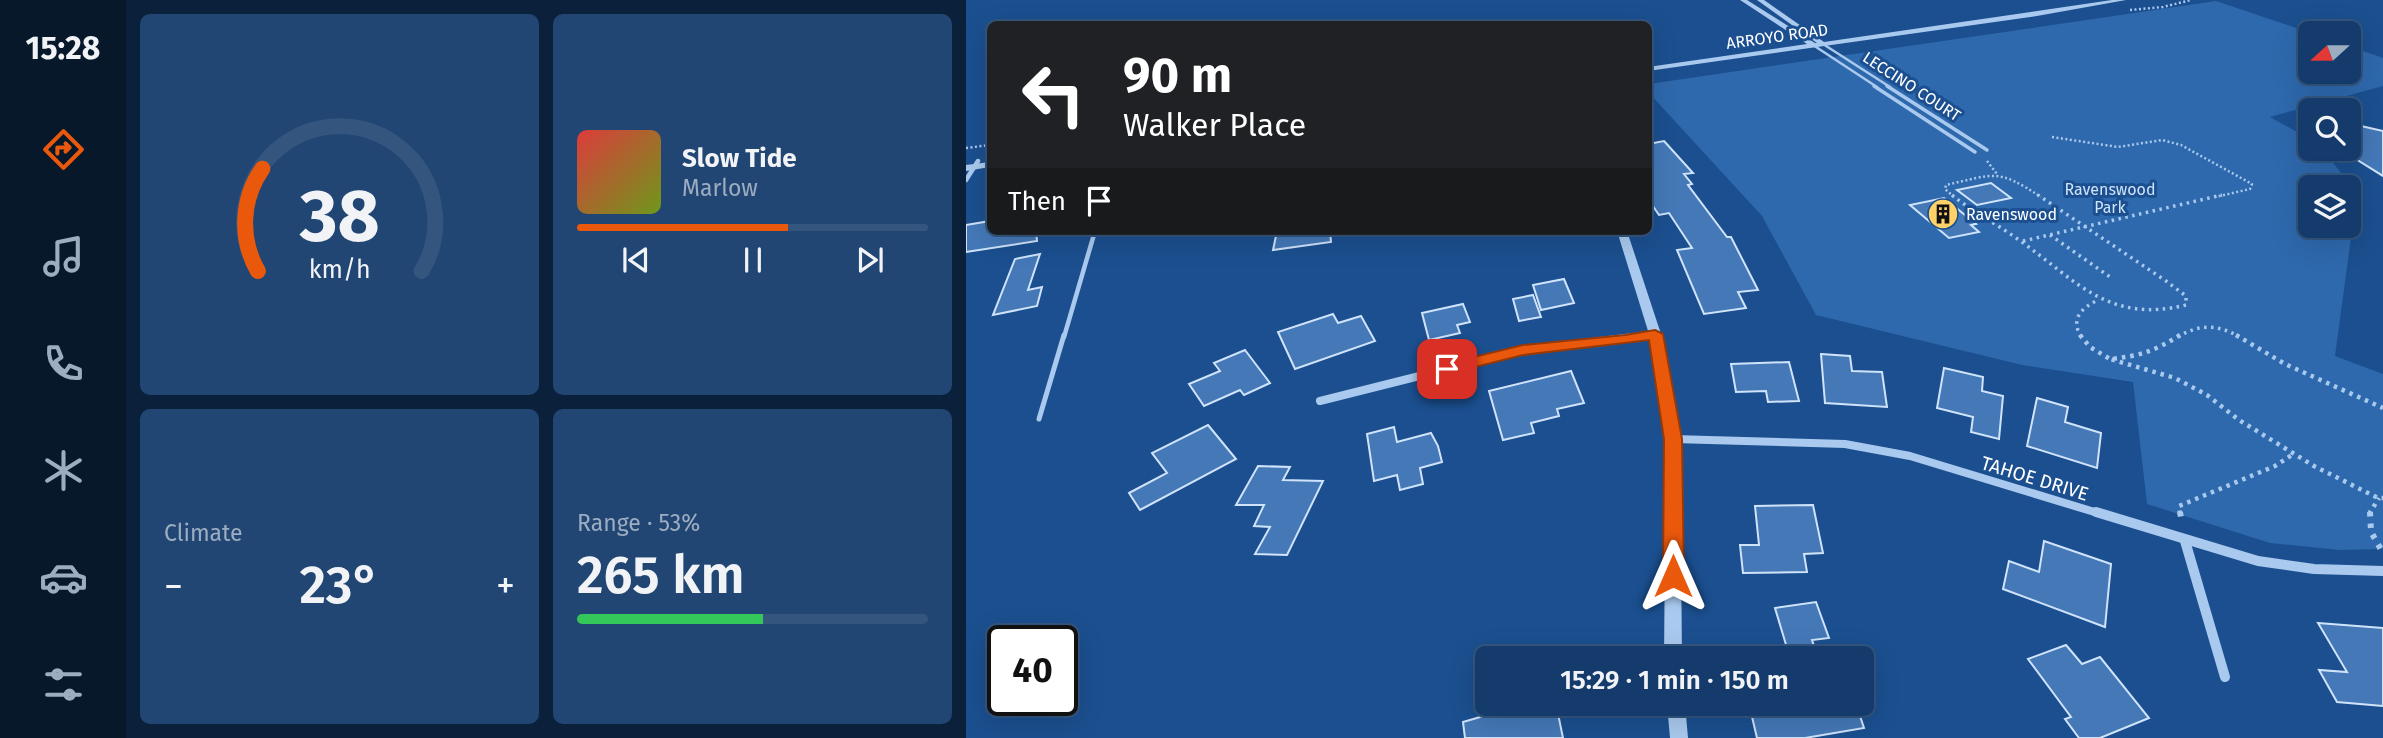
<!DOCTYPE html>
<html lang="en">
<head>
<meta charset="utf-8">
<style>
  body { margin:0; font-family:"Fira Sans",sans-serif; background:#214673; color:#f1f3f6; height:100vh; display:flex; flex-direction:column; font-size:26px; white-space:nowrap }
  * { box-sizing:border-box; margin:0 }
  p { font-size:23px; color:#9dadc1 }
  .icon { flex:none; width:38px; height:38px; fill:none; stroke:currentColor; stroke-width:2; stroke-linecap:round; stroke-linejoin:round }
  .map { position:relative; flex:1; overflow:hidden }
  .details { display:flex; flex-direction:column; gap:14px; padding:14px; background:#0b203b; width:840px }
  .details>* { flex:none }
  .banner { position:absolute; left:21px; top:21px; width:665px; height:214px; border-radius:10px; box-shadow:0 7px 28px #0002,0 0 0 2px #33557e; background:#202124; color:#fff; overflow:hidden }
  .needle { width:46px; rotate:249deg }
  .fabs { position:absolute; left:1332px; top:21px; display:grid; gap:14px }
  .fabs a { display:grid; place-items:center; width:63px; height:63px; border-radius:10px; background:#143b6b; box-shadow:0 7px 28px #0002,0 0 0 2px #33557e; font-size:35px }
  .speed { position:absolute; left:21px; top:625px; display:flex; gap:14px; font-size:35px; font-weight:700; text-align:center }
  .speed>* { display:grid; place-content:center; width:91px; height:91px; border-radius:50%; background:#143b6b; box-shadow:0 7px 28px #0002,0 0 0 2px #33557e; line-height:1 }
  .speed .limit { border:4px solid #111; border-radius:10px; background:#fff; color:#111 }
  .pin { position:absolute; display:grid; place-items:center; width:60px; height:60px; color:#fff; margin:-30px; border-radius:14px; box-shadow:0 4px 10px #0006 }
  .me { position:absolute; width:77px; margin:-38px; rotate:0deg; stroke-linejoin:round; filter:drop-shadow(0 0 5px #0008) }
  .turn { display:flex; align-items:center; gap:24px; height:147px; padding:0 21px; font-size:32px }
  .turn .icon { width:91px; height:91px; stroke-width:2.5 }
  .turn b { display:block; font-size:49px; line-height:60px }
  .then { display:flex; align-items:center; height:66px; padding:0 21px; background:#0003; gap:14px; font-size:26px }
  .big { font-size:52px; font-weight:600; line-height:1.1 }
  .details .widget { flex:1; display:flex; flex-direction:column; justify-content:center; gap:10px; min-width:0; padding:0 24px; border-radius:10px; background:#214673 }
  .details .dial { align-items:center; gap:0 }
  .dial svg { height:182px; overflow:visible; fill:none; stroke:#33557e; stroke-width:7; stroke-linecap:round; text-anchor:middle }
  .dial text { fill:#f1f3f6; stroke:none }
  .song { display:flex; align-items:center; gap:21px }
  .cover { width:84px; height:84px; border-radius:10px; background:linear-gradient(135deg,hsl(0 70% 55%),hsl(80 70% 35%)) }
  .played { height:7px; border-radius:4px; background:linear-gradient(90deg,#ea580c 60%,#33557e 60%) }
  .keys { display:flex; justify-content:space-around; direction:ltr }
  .heat { display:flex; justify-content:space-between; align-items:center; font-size:38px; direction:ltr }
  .charge { height:10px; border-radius:5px; background:linear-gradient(90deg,#34c759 53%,#33557e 0) }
  .details .tiles { flex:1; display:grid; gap:14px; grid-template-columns:repeat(2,1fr) }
  .trip { position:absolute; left:509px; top:646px; width:399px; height:70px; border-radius:10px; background:#143b6b; box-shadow:0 7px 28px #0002,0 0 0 2px #33557e; font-weight:600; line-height:70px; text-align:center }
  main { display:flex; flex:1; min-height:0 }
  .menu { display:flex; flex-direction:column; width:126px; justify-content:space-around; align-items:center; background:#08182b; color:#9dadc1 }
  .menu .icon { width:49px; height:49px }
  .menu .on { color:#ea580c }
  .menu b { font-size:32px; color:#f1f3f6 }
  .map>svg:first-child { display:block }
</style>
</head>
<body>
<main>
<nav class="menu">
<b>15:28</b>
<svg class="icon on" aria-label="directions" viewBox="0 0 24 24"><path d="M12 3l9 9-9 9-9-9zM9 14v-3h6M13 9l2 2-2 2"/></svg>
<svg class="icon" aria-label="music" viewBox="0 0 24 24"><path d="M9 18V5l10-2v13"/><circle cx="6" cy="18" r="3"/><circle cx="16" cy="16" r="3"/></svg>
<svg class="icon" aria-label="phone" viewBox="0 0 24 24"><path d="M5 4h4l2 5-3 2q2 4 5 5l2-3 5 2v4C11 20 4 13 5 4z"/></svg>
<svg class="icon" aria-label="climate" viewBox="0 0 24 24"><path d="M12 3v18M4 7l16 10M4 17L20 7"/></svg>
<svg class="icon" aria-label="car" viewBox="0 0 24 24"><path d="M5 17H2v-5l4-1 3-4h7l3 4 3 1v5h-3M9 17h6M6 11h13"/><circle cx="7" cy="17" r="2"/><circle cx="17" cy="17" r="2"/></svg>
<svg class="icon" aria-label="filters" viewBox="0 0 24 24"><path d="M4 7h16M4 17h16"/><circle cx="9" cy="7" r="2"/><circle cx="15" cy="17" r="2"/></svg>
</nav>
<section class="details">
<div class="tiles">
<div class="widget dial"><svg viewBox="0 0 100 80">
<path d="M14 69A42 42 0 1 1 86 69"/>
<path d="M14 69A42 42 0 0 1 16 24" stroke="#ea580c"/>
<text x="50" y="56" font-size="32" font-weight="700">38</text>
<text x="50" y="72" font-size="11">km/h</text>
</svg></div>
<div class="widget">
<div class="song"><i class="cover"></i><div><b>Slow Tide</b><p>Marlow</p></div></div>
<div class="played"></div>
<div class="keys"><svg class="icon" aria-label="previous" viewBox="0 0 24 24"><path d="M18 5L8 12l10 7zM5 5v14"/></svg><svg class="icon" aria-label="pause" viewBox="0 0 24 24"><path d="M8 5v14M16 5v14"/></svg><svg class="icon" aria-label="next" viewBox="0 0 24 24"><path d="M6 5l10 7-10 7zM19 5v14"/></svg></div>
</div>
<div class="widget"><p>Climate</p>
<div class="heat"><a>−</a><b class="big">23°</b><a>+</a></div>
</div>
<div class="widget"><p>Range · 53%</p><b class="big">265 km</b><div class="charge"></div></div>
</div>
</section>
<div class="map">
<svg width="1417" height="738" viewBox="0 0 1417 738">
  <rect width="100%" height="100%" fill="#1b4f8f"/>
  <path fill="#2e69ad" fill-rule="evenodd" d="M1250 1 1345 33 1344 72H1382L1383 46 1417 58V86L1304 117 1344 139V149H1356L1391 193 1369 356 1417 374V549L1374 550 1304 543 1181 504 1167 382 1056 365 850 315 796 216 683 93V84ZM1344 187H1382V226H1344Z"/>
  <g fill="#4478b7" stroke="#cfe3fa" stroke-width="2">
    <polygon points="1382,123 1417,131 1417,176 1377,151 1382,149"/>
    <polygon points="698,141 727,173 718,174 726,184 722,185 761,237 765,237 792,290 772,292 780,308 738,314 711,250 726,248 703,213 693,215 682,199 682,144"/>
    <polygon points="1025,183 1045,198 1011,205 991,190"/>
    <polygon points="978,198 1010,224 1005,225 1013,232 983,238 944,205"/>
    <polygon points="24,221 24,231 70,231 71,241 0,252 0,225"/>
    <polygon points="311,231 364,231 365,242 307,250"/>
    <polygon points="74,254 62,290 76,287 71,306 27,315 49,259"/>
    <polygon points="598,279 608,303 575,310 567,285"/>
    <polygon points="567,295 575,317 553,321 547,299"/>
    <polygon points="497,304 504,322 491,325 494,333 463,340 456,313"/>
    <polygon points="367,314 372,323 395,316 409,341 329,369 312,332"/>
    <polygon points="279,350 304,383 278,395 274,390 238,406 223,384 254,371 248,363"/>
    <polygon points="855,354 884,356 886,371 916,372 921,407 859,403"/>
    <polygon points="823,362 833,401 802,402 800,391 770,392 765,364"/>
    <polygon points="978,368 1017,377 1016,391 1037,396 1033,439 1005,432 1007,417 971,408"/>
    <polygon points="605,371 618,403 591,409 593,416 565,423 568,433 537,440 523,391"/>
    <polygon points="1071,398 1102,407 1099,422 1135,433 1131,468 1061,446"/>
    <polygon points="242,425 270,459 174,510 163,493 201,473 186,453"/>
    <polygon points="428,427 431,442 465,433 472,446 476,462 454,468 457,484 434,490 431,475 408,481 401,434"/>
    <polygon points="292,466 324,467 317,480 357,481 321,555 289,554 304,527 288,526 298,505 270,505"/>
    <polygon points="847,505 857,553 838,554 841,572 777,573 774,545 793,545 789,506"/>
    <polygon points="1078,541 1145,564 1139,627 1037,589 1043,561 1073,572"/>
    <polygon points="850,602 863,638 846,640 852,658 824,658 809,608"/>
    <polygon points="1352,623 1417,628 1417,706 1371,702 1353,670 1381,672"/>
    <polygon points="1100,645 1116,664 1134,657 1183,718 1134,738 1113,738 1099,719 1105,717 1062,659"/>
    <polygon points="559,704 590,704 597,738 499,738 497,722"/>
    <polygon points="783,704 890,704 898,728 839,738 791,738"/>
  </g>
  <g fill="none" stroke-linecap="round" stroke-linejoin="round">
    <g stroke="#a9c9ee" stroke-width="2.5" stroke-dasharray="2 2.5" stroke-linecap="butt">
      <polyline points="1164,10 1197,7 1225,0"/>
      <polyline points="1086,137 1152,147 1196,140 1215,145 1286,184 1284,189 1249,197"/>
      <polyline points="0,148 24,145"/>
      <polyline points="1021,161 1031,174"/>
      <path d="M988 197 979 189 980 185C1029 174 1031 168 1075 197"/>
    </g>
    <g stroke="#a9c9ee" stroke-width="3.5" stroke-dasharray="2.5 4.5" stroke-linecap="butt">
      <path d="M986 195C1007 212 1031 224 1053 240 1111 281 1142 324 1220 305V296L1200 281 1072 195"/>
      <polyline points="1084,235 1147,279"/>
      <polyline points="1057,241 1256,195"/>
      <path d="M1115 337C1104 318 1116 308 1132 300"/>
      <path d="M1212 337C1232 324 1253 324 1273 337"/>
    </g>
    <g stroke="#a9c9ee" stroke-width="4.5" stroke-dasharray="3.5 5" stroke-linecap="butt">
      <polyline points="1114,335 1124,347 1144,359"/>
      <path d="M1214 335C1189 351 1174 356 1144 359L1209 378 1241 395 1273 420 1348 466 1412 498H1417"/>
      <polyline points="1270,335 1319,364 1417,408"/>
      <polyline points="1214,514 1213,506 1309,466 1329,453"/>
      <polyline points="1403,514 1413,498"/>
    </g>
    <g stroke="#a9c9ee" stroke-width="6" stroke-dasharray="4.5 7" stroke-linecap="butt">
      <polyline points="1214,512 1216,523"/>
      <polyline points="1404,512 1405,532 1417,553"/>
    </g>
    <g stroke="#a9c9ee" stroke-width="2.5">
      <polyline points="857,44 924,87"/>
      <polyline points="847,45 911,87"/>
    </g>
    <g stroke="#a9c9ee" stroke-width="3.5">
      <polyline points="908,86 1009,152"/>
      <polyline points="921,86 1021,150"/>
    </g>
    <polyline stroke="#a9c9ee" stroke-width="4.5" points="98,337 129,231"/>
    <polyline stroke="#a9c9ee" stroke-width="5" points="73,419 98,335"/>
    <polyline stroke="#a9c9ee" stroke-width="4.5" points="0,180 12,161"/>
    <polyline stroke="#a9c9ee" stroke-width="6" points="676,337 689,334"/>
    <g stroke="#a9c9ee" stroke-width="8">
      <polyline points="354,401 557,350 685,335"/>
      <polyline points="707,439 879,444 944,456 1135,514"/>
    </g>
    <g stroke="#a9c9ee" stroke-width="10">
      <polyline points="1130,512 1292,561 1348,569 1417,571"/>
      <polyline points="1219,541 1259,677"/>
    </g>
    <g fill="#a9c9ee" fill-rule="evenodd">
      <polygon points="774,0 781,0 849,43 851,43 791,0 798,0 858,42 1146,0 1160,0 1071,16 682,71 682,67 841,44"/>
      <polygon points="24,162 24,167 0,171 0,165"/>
      <polygon points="651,231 661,231 695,334 714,439 716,658 698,658 700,439 683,334"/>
      <polygon points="701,704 719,704 722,738 704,738"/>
    </g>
  </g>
  <polygon fill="#ea580c" stroke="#983908" stroke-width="2" points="689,330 697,334 716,439 718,576 714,582 707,585 700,582 697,576 698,439 683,340 557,355 481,374 473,369 475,365 557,345 659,335"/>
  <defs>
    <g id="building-disc" transform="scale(1.575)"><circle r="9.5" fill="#ffd166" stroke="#1b4f8f"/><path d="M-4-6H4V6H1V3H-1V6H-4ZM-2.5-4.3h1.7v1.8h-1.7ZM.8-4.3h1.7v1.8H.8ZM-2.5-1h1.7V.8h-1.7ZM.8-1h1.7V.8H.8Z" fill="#111"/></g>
  </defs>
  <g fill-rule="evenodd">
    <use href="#building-disc" x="977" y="214"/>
  </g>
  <g text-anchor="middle" stroke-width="6" stroke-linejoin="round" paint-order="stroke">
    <g font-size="16" fill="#fff" stroke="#1b4f8f">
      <text transform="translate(811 36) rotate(-8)" y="6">ARROYO ROAD</text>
      <text transform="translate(946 86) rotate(33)" y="6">LECCINO COURT</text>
    </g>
    <g font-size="16" fill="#cfe3fa" stroke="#1b4f8f">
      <text x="1144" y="195">Ravenswood<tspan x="1144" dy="18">Park</tspan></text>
    </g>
    <g font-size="16" fill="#fff" stroke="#1b4f8f" text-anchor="start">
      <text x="1000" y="220">Ravenswood</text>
    </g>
    <g font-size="19" fill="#fff" stroke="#1b4f8f">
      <text transform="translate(1069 478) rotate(17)" y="7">TAHOE DRIVE</text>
    </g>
  </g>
</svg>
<div class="fabs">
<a><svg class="needle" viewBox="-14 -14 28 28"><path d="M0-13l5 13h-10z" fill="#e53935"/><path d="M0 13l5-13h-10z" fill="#9dadc1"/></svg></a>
<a><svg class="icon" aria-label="search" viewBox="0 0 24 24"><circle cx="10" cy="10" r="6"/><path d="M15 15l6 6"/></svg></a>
<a><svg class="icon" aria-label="layers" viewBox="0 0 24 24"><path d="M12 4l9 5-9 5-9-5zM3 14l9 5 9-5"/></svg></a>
</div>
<div class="speed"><div class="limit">40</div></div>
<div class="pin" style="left:481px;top:369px;background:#d93025"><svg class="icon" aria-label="arrive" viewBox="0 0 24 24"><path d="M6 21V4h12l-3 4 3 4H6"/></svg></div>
<svg class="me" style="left:707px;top:576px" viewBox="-20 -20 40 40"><path d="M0-17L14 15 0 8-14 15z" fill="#ea580c" stroke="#fff" stroke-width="4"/></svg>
<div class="trip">15:29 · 1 min · 150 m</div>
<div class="banner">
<div class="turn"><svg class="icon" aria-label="left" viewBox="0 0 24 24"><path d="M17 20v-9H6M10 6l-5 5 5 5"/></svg><div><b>90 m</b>Walker Place</div></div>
<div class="then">Then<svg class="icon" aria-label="arrive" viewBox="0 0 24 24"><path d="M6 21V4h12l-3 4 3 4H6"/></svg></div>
</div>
</div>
</main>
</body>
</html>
